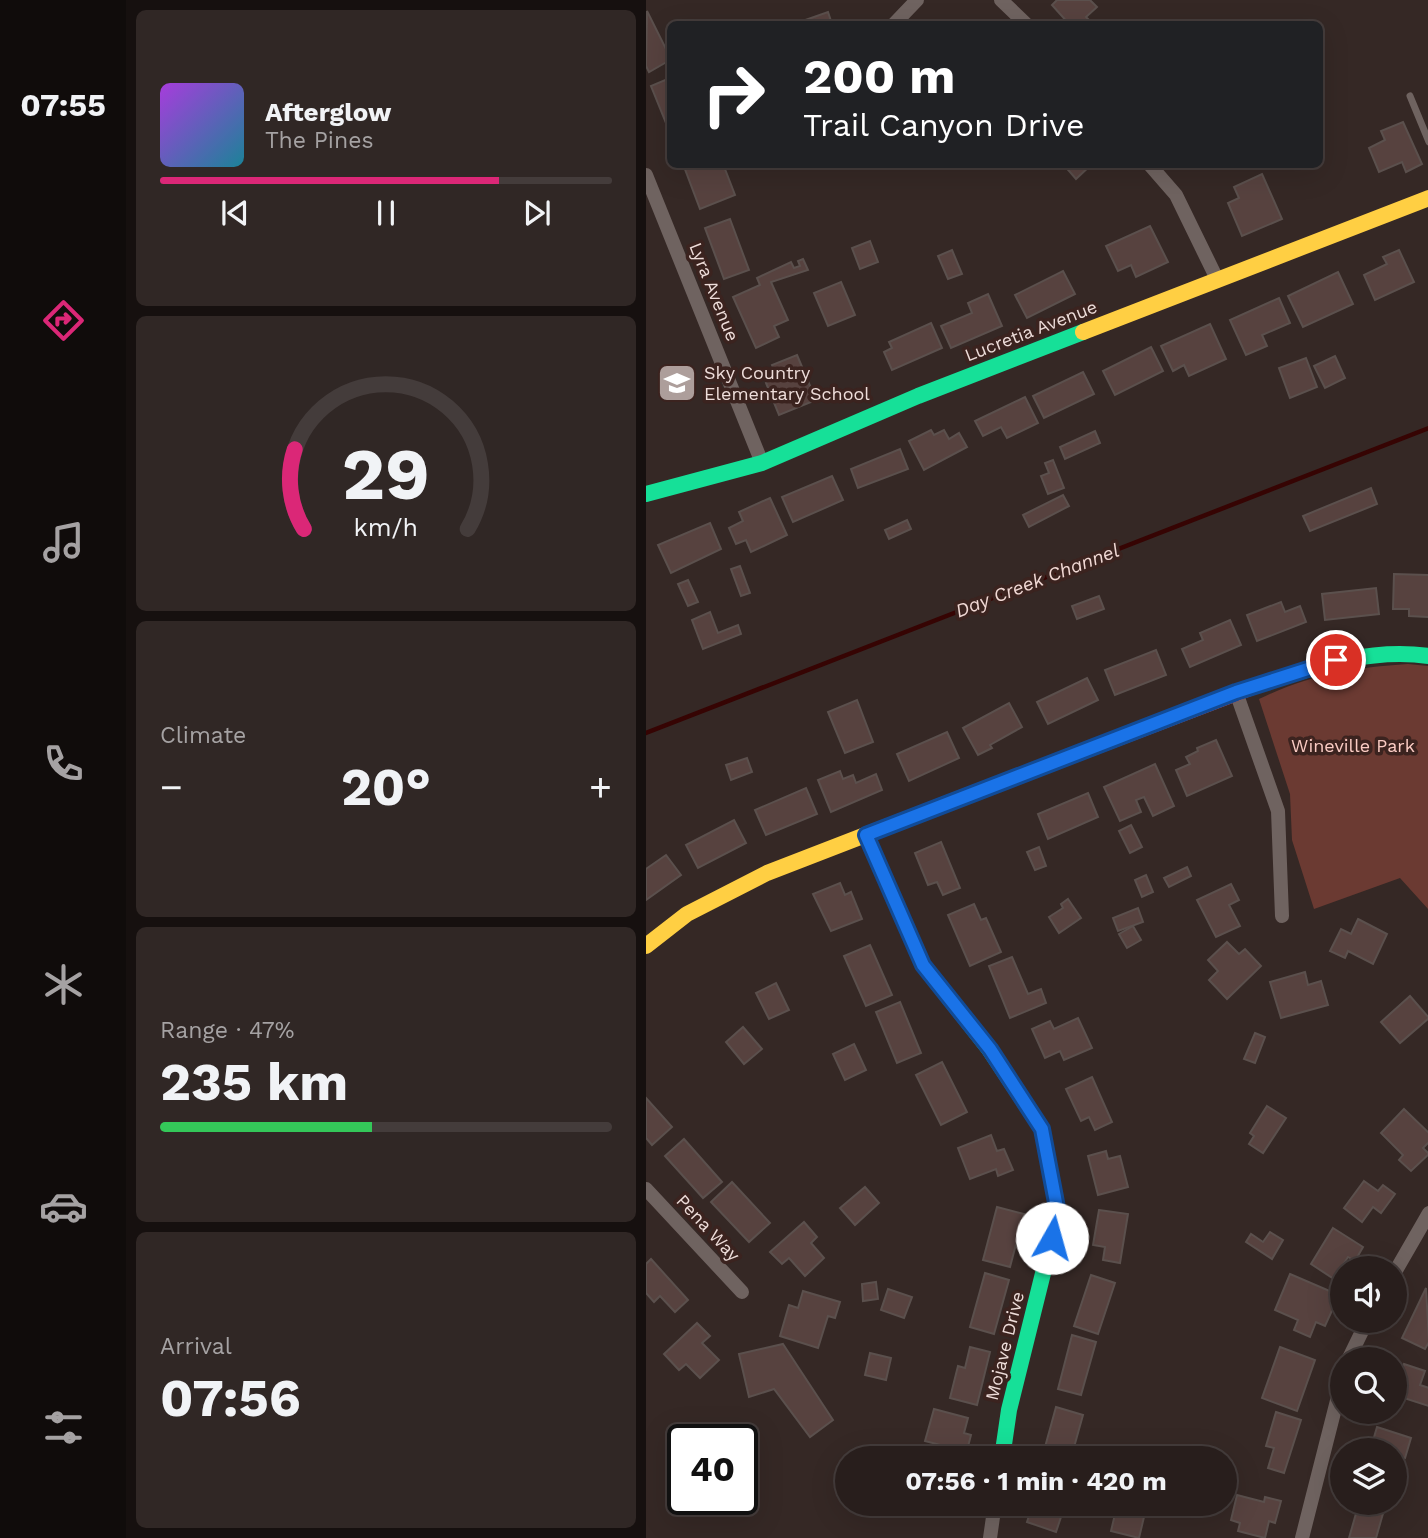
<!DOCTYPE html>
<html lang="en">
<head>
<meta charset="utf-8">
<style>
  body { margin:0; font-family:"Work Sans",sans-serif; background:#302725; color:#f1f3f6; height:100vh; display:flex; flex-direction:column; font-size:26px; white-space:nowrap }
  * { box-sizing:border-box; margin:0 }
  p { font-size:23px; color:#a5a2a3 }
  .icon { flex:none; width:38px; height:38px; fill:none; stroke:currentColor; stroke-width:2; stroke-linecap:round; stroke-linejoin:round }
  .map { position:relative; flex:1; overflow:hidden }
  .side { display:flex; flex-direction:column; gap:10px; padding:10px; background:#16100f; width:520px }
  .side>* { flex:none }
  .guide { position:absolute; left:21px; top:21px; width:656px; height:147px; border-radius:10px; box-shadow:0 7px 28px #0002,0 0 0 2px #443c3b; background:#202124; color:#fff; overflow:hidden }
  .buttons { position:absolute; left:684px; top:1256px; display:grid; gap:14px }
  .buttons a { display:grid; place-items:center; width:77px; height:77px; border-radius:50%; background:#281e1c; box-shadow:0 7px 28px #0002,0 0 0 2px #443c3b; font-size:35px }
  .speed { position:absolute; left:21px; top:1424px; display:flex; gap:14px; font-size:35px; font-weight:700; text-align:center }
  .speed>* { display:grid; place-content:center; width:91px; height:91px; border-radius:50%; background:#281e1c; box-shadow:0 7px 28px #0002,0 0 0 2px #443c3b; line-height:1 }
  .speed .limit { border:4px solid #111; border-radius:10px; background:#fff; color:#111 }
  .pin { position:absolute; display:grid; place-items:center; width:60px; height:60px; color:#fff; margin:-30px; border:4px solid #fff; border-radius:50%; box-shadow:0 2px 7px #0007 }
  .me { position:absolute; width:77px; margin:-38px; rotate:7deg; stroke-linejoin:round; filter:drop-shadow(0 0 5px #0008) }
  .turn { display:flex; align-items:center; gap:24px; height:147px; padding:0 21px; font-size:32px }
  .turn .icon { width:91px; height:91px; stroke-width:2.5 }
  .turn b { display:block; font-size:49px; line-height:60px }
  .big { font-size:52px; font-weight:700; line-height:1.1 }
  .side .tile { flex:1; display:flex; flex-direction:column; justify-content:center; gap:10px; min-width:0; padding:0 24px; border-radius:10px; background:#302725 }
  .side .dial { align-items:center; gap:0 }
  .dial svg { height:182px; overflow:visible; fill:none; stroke:#443c3b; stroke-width:7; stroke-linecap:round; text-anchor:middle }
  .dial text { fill:#f1f3f6; stroke:none }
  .song { display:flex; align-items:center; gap:21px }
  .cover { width:84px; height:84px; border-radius:10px; background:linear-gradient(135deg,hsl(280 70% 55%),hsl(190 70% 35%)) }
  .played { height:7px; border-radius:4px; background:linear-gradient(90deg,#db2777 75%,#443c3b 75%) }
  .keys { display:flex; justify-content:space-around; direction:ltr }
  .heat { display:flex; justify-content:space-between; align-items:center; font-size:38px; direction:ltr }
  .charge { height:10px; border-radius:5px; background:linear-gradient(90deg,#34c759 47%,#443c3b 0) }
  .trip { position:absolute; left:189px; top:1446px; width:402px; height:70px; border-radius:35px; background:#281e1c; box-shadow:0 7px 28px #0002,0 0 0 2px #443c3b; font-weight:700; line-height:70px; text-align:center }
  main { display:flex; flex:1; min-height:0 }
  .dock { display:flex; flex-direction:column; width:126px; justify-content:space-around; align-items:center; background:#100c0b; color:#a5a2a3 }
  .dock .icon { width:49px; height:49px }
  .dock .current { color:#db2777 }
  .dock b { font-size:32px; color:#f1f3f6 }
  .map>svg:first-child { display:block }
</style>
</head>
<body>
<main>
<nav class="dock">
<b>07:55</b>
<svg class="icon current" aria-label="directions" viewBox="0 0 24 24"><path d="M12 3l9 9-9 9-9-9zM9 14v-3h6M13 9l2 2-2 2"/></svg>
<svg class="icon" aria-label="music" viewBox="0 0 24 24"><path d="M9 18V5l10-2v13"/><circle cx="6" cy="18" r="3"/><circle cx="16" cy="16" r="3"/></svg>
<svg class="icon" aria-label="phone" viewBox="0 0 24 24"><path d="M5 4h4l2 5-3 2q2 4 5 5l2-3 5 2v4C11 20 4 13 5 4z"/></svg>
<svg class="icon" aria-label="climate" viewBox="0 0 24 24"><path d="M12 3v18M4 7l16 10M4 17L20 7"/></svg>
<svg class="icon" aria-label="car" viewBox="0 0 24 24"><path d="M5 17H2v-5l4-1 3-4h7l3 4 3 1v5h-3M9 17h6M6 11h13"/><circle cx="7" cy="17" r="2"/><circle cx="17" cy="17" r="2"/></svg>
<svg class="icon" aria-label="filters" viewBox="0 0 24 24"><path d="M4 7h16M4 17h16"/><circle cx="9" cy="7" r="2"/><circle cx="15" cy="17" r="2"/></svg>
</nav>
<section class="side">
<div class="tile">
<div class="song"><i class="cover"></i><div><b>Afterglow</b><p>The Pines</p></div></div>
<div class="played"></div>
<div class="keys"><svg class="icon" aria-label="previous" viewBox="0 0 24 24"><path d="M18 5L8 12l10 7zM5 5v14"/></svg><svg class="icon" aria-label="pause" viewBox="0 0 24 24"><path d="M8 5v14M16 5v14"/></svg><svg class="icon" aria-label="next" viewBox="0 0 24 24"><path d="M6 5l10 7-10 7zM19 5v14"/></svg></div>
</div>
<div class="tile dial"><svg viewBox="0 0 100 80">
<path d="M14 69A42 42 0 1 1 86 69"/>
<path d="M14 69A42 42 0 0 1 10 34" stroke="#db2777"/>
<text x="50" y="56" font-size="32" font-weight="700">29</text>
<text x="50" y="72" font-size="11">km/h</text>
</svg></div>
<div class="tile"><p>Climate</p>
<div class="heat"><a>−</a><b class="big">20°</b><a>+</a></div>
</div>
<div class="tile"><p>Range · 47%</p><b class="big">235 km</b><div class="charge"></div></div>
<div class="tile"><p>Arrival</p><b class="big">07:56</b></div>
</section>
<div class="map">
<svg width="783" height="1538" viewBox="0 0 783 1538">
  <rect width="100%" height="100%" fill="#352825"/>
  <path fill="#6b3a32" d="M762 664 782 666V909L754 878 668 909 646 840 644 794 613 699C665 674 706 668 762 664Z"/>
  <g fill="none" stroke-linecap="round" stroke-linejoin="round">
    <polyline stroke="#360403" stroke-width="4.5" points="0,733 783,428"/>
  </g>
  <g fill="#57423f" stroke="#5b504d" stroke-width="2">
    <polygon points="411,0 444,0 451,7 440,17 447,24 423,24 406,5"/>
    <polygon points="1,11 24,57 24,60 3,72 0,66"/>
    <polygon points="182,12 186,24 148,24"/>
    <polygon points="24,78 24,133 5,86"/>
    <polygon points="757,122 776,164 760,172 756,162 733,172 723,148 739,140 735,131"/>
    <polygon points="37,164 77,164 89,195 54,209"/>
    <polygon points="417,164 446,164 430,179"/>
    <polygon points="616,174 636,219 596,236 582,203 593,198 588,187"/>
    <polygon points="84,219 103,270 78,279 59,228"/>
    <polygon points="504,226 522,262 490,277 485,265 472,271 460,246"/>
    <polygon points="224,241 232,262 214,269 206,248"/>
    <polygon points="306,250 316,274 302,279 292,256"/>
    <polygon points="753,250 768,282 729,300 718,275 741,264 737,257"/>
    <polygon points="157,259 162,270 125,282 142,320 128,326 133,337 110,348 87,297 114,285 111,278 145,262 148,268 154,266 152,261"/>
    <polygon points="417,271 429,294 381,318 369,295"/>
    <polygon points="692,272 707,304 657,327 642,296"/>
    <polygon points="195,282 209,315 182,326 168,293"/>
    <polygon points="342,294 356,326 305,348 295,326 326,313 322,303"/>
    <polygon points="633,298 644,323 616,335 621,346 600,355 584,320"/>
    <polygon points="285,323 296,348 246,370 238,352 246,348 243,342"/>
    <polygon points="564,324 580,359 543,376 538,365 527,371 515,346"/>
    <polygon points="505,347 517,371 469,395 457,371"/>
    <polygon points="151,355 170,400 133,415 120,383 131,378 126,365"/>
    <polygon points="689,356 699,378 679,388 668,366"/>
    <polygon points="660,358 671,387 644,398 633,368"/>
    <polygon points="437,372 448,394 398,418 387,396"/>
    <polygon points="379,397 392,423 361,438 355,427 337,436 329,421"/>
    <polygon points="285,430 288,435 298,430 303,439 313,433 321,447 278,470 263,441"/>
    <polygon points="449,431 454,443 419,459 414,447"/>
    <polygon points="254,449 262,469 212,488 205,469"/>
    <polygon points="407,460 418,488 402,494 395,476 403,473 399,463"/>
    <polygon points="186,476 197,500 147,522 136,497"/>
    <polygon points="725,488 731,504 664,531 657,516"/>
    <polygon points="417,495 423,506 383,527 377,515"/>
    <polygon points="124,498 141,535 105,552 100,540 90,544 83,528 97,521 93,512"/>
    <polygon points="261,520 265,529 243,539 239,530"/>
    <polygon points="64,523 75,549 25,573 12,545"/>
    <polygon points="94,566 104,593 95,596 85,569"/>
    <polygon points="748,574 783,575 783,617 763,616 763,609 747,609"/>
    <polygon points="42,580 52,602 42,606 32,584"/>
    <polygon points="730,588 733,614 679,620 676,594"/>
    <polygon points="453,596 458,609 431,619 426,606"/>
    <polygon points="635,602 639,612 654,606 660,622 611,641 601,615"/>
    <polygon points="64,612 72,633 92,625 95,634 57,649 46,620"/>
    <polygon points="584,620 595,645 544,667 536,649 557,640 554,633"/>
    <polygon points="510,650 520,675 469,695 459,670"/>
    <polygon points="441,678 452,700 402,724 391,702"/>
    <polygon points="211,700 227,742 199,753 182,712"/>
    <polygon points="363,703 376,727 344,745 346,748 332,755 317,728"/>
    <polygon points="301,732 313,758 263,781 251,754"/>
    <polygon points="570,740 586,776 541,796 530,770 544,764 540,757 552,751 551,748"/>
    <polygon points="101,758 106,772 85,780 80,765"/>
    <polygon points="509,764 528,806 507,816 498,797 490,800 495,812 474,821 458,787"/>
    <polygon points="194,771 197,779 207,775 210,783 230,774 236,790 185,812 172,780"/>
    <polygon points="160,788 171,814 120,835 109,810"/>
    <polygon points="442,793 452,817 402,839 392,814"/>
    <polygon points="88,820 100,843 52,868 40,845"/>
    <polygon points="485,825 496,847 484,853 473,831"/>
    <polygon points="295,842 314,888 297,895 291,882 282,885 269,853"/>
    <polygon points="393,847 400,866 389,870 381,852"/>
    <polygon points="20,855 35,875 0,900 0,869"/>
    <polygon points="541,867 545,876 523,887 518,878"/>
    <polygon points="500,875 507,892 496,897 489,880"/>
    <polygon points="194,883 199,895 205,892 216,919 185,931 167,894"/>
    <polygon points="585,884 593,900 583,905 594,926 570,937 551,900"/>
    <polygon points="422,899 435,918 413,933 403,917 417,908 415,904"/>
    <polygon points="328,904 335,920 340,918 355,952 324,966 302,915"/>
    <polygon points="492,908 497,922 472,931 467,918"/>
    <polygon points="712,919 741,934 727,964 702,951 699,958 684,951 695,929 705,934"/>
    <polygon points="487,926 495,940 481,948 473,934"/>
    <polygon points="581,942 593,954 599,949 615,966 581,999 563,980 572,971 562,960"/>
    <polygon points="224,945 246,995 220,1006 198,956"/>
    <polygon points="366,957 382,994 395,989 400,1003 364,1018 343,966"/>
    <polygon points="659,972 662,985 675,981 682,1005 635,1018 624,982"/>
    <polygon points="130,983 143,1010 123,1019 110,993"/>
    <polygon points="764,996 783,1018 754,1043 735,1022"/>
    <polygon points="254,1002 275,1053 251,1063 230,1012"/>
    <polygon points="432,1018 446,1048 418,1060 414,1051 399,1058 386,1029 404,1021 408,1029"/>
    <polygon points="97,1027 116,1049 98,1064 80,1042"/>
    <polygon points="609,1033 619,1037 609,1063 598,1059"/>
    <polygon points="208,1044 220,1070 199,1080 187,1054"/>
    <polygon points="296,1062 321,1112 295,1125 270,1075"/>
    <polygon points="446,1077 466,1122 449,1130 443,1117 435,1121 420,1089"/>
    <polygon points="0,1098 26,1127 6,1145 0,1138"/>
    <polygon points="621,1106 640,1118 617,1153 603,1144 608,1136 604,1133"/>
    <polygon points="758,1109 783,1133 783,1142 777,1148 783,1154 765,1171 753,1160 757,1155 735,1133"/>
    <polygon points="345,1135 351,1151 358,1149 367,1170 352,1176 350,1169 324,1179 312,1148"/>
    <polygon points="38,1139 76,1182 57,1198 19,1156"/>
    <polygon points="460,1151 462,1159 474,1156 482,1187 452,1195 442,1156"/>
    <polygon points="718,1181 732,1191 737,1185 749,1194 735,1213 727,1207 716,1222 698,1208"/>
    <polygon points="86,1182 124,1223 103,1242 65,1202"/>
    <polygon points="219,1187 233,1203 209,1225 194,1208"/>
    <polygon points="351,1207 378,1214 364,1267 337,1260"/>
    <polygon points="453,1210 482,1214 474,1263 457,1260 459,1247 447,1245"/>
    <polygon points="158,1222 171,1237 165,1243 178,1258 159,1276 143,1258 136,1264 124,1252"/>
    <polygon points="687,1228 717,1247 709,1261 702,1257 688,1279 665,1264"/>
    <polygon points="624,1232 637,1240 626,1259 600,1242 605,1234 617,1242"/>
    <polygon points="5,1259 42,1300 29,1312 14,1296 8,1302 0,1293 0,1264"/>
    <polygon points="339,1273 363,1280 348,1334 324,1327"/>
    <polygon points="644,1274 693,1295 679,1326 670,1322 664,1337 648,1330 652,1320 629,1310"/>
    <polygon points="445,1275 469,1283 452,1334 428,1326"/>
    <polygon points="230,1282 232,1299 217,1301 216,1284"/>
    <polygon points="780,1288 783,1342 779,1349 756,1338"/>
    <polygon points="242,1289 266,1297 258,1318 235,1310"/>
    <polygon points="157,1291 194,1302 189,1318 182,1316 172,1348 134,1336 143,1305 152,1308"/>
    <polygon points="51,1323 64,1336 56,1343 73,1360 54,1378 40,1364 33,1370 18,1354"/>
    <polygon points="426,1335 450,1342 435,1395 412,1389"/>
    <polygon points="137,1344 187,1420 164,1437 128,1389 103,1397 93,1354"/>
    <polygon points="324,1347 344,1352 331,1405 304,1398 312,1366 319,1368"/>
    <polygon points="634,1347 669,1360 651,1411 616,1398"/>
    <polygon points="224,1353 245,1358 240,1380 219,1375"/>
    <polygon points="758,1364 779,1371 774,1385 783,1388 783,1406 755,1397 752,1406 749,1405 749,1379 753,1380"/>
    <polygon points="410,1407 437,1415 425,1458 396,1458"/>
    <polygon points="288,1409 322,1418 318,1433 325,1435 319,1458 304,1455 306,1448 279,1441"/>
    <polygon points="630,1412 655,1420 638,1473 622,1468 628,1448 620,1446"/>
    <polygon points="731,1427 765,1438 759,1458 753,1457 749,1471 749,1451 724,1451"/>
    <polygon points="591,1495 618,1502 619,1497 635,1501 629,1523 623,1521 619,1538 592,1531 594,1523 585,1520"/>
    <polygon points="387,1503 424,1503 421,1512 417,1511 410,1532 381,1522"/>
    <polygon points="713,1503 740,1503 730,1538 703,1538"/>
    <polygon points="470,1510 498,1517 493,1538 465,1531"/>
  </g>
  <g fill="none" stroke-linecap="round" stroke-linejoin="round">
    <polyline stroke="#6f6360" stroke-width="7" points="764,96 783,142"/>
    <g stroke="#6f6360" stroke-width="14">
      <polyline points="355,0 380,24"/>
      <polyline points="248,24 271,0"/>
      <polyline points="503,164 530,195 571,279"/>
      <polyline points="0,175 116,463"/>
      <polyline points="590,692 632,811 636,916"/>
      <polyline points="0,1189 96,1292"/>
      <polyline points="749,1272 783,1213"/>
      <polyline points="702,1360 721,1321"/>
      <polyline points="344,1538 349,1503"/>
      <polyline points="656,1538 696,1381"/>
    </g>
    <g stroke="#16e098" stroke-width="16">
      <polyline points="0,494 116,463 272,396 437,332"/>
      <path d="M609 686C665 668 723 647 783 656"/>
      <polyline points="220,835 277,965 343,1049 396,1129 412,1213 363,1410 356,1458"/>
    </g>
    <g stroke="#ffcf43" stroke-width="16">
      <polyline points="437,332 783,198"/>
      <polyline points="0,946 41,914 121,873 333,791"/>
    </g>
    <polyline stroke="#f24e42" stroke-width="16" points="333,791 609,686"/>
  </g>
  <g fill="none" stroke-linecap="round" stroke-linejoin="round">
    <g stroke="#114b97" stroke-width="18">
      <polyline id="route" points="406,1238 412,1213 396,1129 344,1049 277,965 220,835 590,692 690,660"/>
    </g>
    <use href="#route" stroke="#1a73e8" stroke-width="12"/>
  </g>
  <defs>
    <g id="school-square" transform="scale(2.0125)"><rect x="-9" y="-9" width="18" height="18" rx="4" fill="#ad9e9b" stroke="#3b231f"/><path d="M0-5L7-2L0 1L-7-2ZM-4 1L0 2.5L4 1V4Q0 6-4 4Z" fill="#fff"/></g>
  </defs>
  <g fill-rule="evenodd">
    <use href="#school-square" x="31" y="383"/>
  </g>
  <g text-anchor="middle" stroke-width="7" stroke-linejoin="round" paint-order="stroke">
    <g font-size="18" fill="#eeddda" stroke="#3b231f">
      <text transform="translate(68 292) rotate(68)" y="6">Lyra Avenue</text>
      <text transform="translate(385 331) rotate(-21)" y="6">Lucretia Avenue</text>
      <text transform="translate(62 1228) rotate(47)" y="6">Pena Way</text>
      <text transform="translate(359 1346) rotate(-76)" y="6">Mojave Drive</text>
    </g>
    <g font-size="18" fill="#eeddda" stroke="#3b231f" text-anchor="start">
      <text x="58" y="379">Sky Country<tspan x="58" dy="21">Elementary School</tspan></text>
    </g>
    <g font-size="18" fill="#fbccc4" stroke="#3b231f">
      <text x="707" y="752">Wineville Park</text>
    </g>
    <g font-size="19" font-style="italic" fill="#f1d9d5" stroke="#3b231f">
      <text transform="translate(391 580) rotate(-21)" y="7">Day Creek Channel</text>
    </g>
  </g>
</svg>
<div class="buttons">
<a><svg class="icon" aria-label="sound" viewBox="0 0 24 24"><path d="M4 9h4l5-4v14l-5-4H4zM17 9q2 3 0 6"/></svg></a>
<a><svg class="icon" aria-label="search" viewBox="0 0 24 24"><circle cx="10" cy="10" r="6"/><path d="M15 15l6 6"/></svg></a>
<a><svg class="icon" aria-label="layers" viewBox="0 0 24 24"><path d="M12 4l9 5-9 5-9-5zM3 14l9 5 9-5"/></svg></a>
</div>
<div class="speed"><div class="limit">40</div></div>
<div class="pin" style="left:690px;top:660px;background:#d93025"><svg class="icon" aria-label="arrive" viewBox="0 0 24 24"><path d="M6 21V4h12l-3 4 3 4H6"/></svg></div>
<svg class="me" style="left:406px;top:1238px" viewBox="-20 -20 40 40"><circle r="19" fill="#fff"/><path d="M0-13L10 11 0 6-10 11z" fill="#1a73e8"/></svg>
<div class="trip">07:56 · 1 min · 420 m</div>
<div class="guide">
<div class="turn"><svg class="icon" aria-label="right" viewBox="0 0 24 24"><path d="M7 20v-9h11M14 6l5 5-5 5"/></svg><div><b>200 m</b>Trail Canyon Drive</div></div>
</div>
</div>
</main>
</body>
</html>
